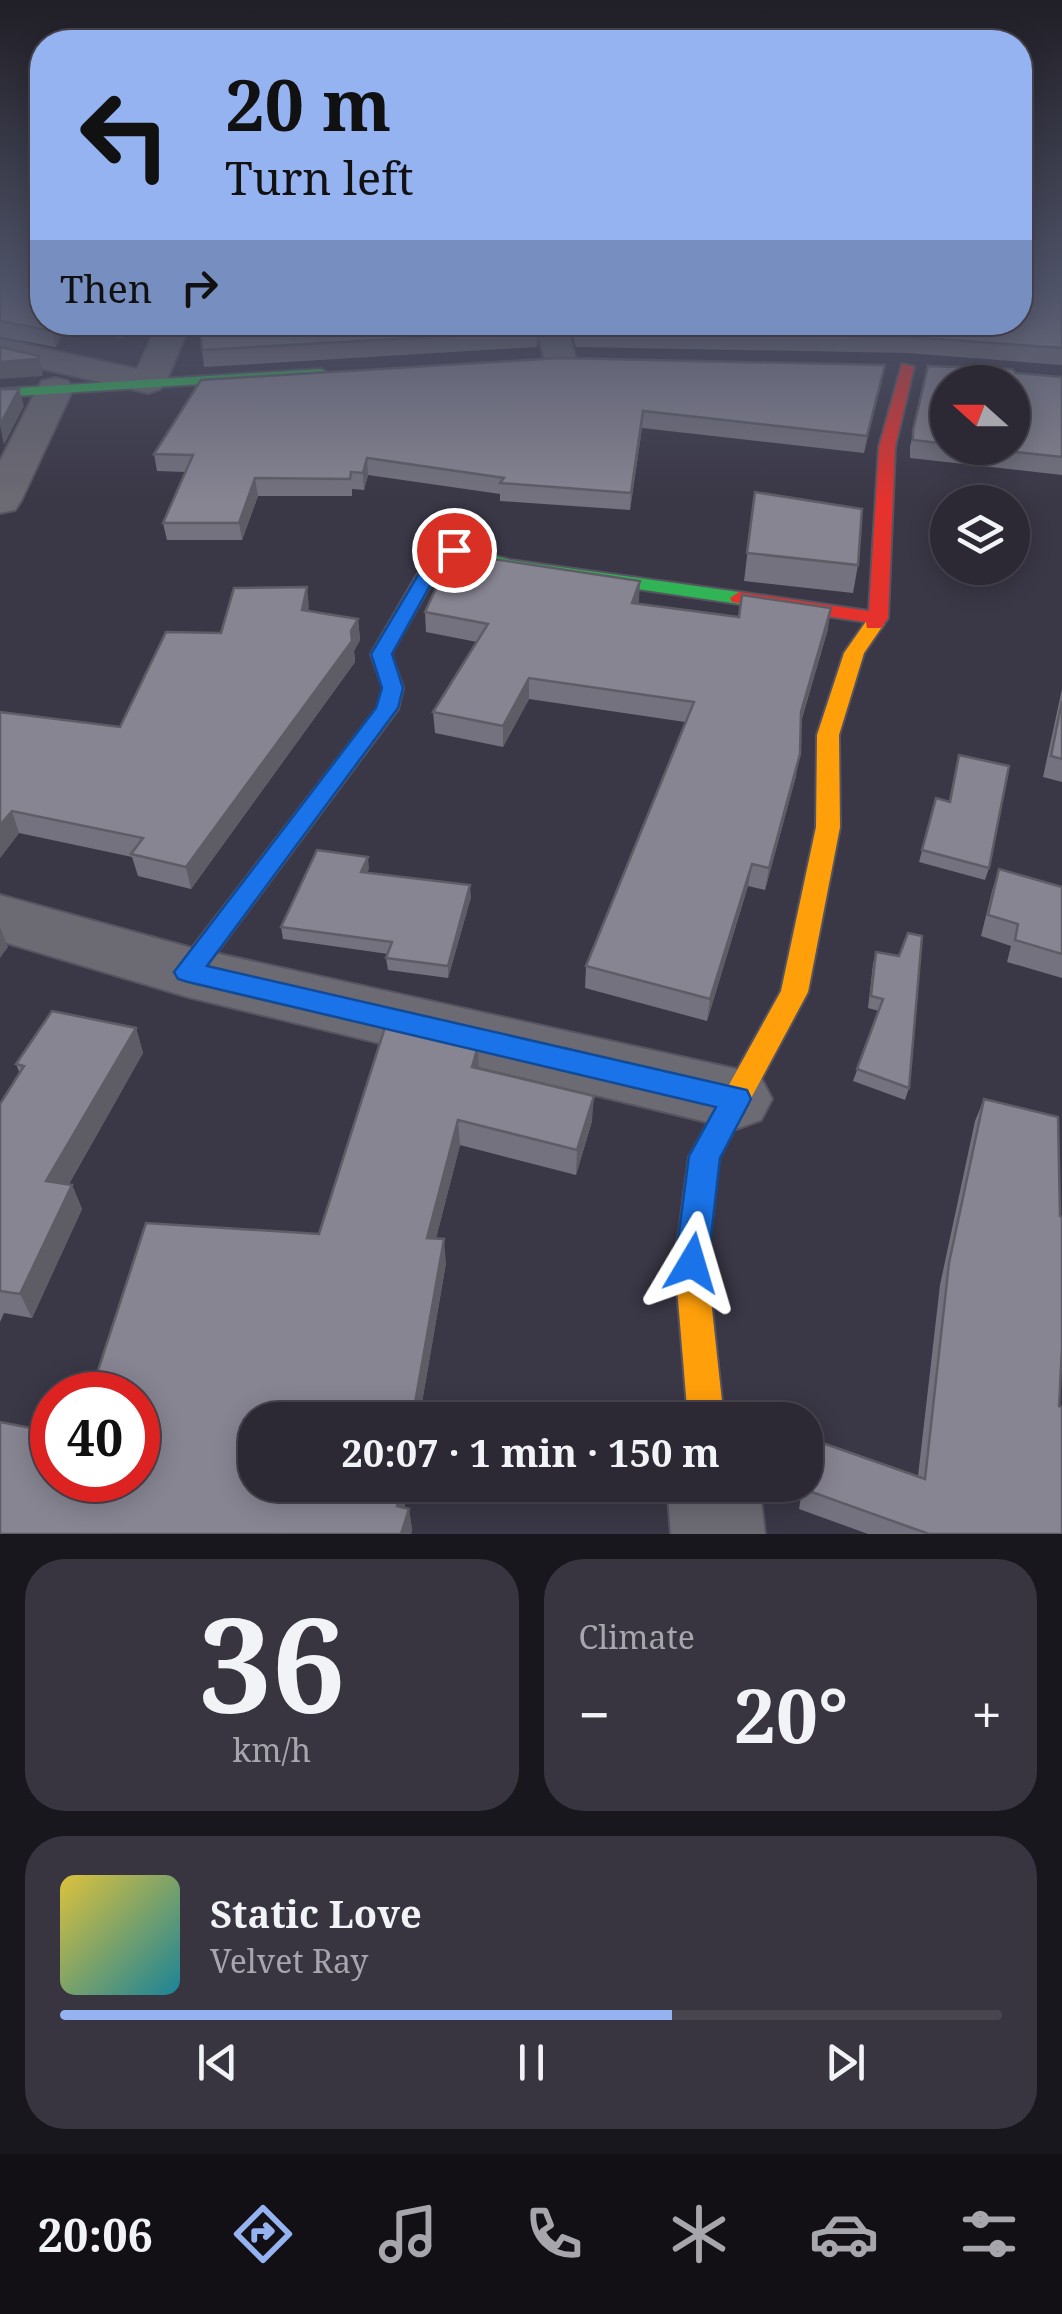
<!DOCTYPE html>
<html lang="en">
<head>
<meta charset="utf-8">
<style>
  body { margin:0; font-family:"Noto Serif",serif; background:#383540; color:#f1f3f6; height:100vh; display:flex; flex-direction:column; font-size:38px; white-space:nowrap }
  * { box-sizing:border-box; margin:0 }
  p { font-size:32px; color:#a6a6ac }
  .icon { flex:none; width:55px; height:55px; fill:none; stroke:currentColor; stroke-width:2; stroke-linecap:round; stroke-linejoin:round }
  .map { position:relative; height:1534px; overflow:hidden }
  .sheet { display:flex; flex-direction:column; gap:25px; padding:25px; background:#18171d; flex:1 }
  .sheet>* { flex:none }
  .guide { position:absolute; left:30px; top:30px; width:1002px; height:305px; border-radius:40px; box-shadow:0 5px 25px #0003,0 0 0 2px #48454f; background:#95b2f1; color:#111; overflow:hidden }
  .needle { width:65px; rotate:291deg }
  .fabs { position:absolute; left:930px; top:365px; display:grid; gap:20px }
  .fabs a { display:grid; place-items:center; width:100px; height:100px; border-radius:50%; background:#2c2934; box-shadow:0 5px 25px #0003,0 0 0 2px #48454f; font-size:50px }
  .speed { position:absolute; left:30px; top:1372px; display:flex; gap:20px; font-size:50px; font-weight:700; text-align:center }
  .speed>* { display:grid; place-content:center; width:130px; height:130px; border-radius:50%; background:#2c2934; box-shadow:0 5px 25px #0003,0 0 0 2px #48454f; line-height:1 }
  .speed .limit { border:15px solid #d22; background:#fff; color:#111 }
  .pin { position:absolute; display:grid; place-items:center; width:85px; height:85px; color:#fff; margin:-42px; border:5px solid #fff; border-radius:50%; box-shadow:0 2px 10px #0007 }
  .me { position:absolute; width:110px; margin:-55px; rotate:7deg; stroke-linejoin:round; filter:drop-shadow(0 0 8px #0008) }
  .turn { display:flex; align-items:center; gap:35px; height:210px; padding:0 30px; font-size:45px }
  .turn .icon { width:130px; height:130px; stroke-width:2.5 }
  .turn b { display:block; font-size:70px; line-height:85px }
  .then { display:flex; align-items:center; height:95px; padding:0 30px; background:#0003; gap:20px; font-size:38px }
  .big { font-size:75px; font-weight:700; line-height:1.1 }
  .sheet .widget { flex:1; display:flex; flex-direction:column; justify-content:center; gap:15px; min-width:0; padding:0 35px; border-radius:40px; background:#383540 }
  .sheet .dial { align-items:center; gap:0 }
  .dial b { font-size:130px; line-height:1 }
  .song { display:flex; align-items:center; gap:30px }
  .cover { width:120px; height:120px; border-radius:15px; background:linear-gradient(135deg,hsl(50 70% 55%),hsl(190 70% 35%)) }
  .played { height:10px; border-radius:5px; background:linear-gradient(90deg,#95b2f1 65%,#48454f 65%) }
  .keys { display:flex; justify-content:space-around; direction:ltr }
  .heat { display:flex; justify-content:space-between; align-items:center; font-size:55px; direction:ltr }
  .sheet .tiles { flex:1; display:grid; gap:25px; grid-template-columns:1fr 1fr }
  .widget:last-child { grid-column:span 2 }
  .trip { position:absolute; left:238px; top:1402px; width:585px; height:100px; border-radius:40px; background:#2c2934; box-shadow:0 5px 25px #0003,0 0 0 2px #48454f; font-weight:700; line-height:100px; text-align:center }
  .tab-bar { display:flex; height:160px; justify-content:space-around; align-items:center; background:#121015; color:#a6a6ac }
  .tab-bar .icon { width:70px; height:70px }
  .tab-bar .active { color:#95b2f1 }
  .tab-bar b { font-size:45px; color:#f1f3f6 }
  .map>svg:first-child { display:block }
</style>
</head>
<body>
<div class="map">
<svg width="1062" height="1534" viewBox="0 0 1062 1534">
  <rect width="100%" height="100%" fill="#3a3746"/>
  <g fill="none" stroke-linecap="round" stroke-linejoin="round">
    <g stroke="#565460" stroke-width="4">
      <g id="street">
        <polygon points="159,322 191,322 166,382 160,389 148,393 0,359 0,339 137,369"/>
        <polygon points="534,322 566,322 576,360 571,367 547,367"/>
        <polygon points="55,378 68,381 73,389 21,501 15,510 0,513 0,461 37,389 42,381"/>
        <polygon points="0,895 188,947 736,1069 761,1078 772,1099 761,1120 736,1129 188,997 0,941"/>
        <polygon points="667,1485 759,1485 765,1534 671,1534"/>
      </g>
    </g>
    <g stroke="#565460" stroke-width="4">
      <g id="fast">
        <polygon points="321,369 328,373 326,376 0,397 0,389"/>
        <polygon points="454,545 510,560 739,592 748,598 739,604 509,570 458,557 432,582 391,654 403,688 398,709 197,979 188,982 179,979 175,972 179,965 377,708 383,688 371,654 417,575 448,546"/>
      </g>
    </g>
    <g stroke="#565460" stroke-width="4">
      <polygon id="slow" points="874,618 884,624 864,653 839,735 840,827 808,992 719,1158 707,1263 724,1420 688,1420 675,1263 689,1157 781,991 816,827 817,735 844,653 867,620"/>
    </g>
    <g stroke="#565460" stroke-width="4">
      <polygon id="jam" points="902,364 914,367 895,447 888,618 881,628 867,628 866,622 732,602 730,598 739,592 869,611 879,447"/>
    </g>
    <use href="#street" fill="#6c6a73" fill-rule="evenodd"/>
    <use href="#fast" fill="#30b455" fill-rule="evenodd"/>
    <use href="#slow" fill="#ff9f0a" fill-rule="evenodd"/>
    <use href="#jam" fill="#e5322d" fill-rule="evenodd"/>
  </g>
  <g fill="#74727e" fill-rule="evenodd">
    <polygon points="0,287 42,322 144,322 121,338 64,330 56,347 0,337"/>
    <polygon points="1062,287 1062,365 907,353 576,347 569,322 1020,322"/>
    <polygon points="538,331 537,347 204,367 202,350"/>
    <polygon points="885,365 864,453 642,428 630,510 500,501 500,494 368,475 364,490 352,489 352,496 258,496 242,540 167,540 163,523 186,472 157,471 154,454"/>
    <path d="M928 366 1062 377V475L910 458V447ZM948 382 1012 448H948Z"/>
    <polygon points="755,492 858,565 853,593 744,581"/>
    <polygon points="640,581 638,604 828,629 801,722 796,776 765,890 748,886 707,1021 585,988 586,966 685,722 529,699 503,747 435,733 433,712 477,642 426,632 425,612"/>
    <polygon points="307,587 308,611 358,619 360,640 354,651 355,662 191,889 138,876 132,857 19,833 0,858 0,712 120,727 221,633"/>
    <polygon points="1062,689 1062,782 1043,777"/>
    <polygon points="959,755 989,868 985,880 919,862 936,798 949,801"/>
    <polygon points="369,868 367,873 471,897 448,978 388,970 386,958 388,954 283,939 281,927"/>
    <polygon points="999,869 1062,887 1062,978 1007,962 1011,946 981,936 992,891"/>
    <polygon points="876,952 909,1088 905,1100 853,1081 879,1011 868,1008 873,964"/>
    <polygon points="136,1028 143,1053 69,1184 72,1185 82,1209 32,1318 4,1313 0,1322 0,1104 20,1074 16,1064"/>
    <polygon points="478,1046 479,1068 592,1121 576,1175 460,1145 436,1238 446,1263 419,1420 255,1420 255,1485 408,1485 404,1508 409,1509 412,1530 411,1534 0,1534 52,1480 319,1234"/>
    <polygon points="984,1099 1059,1406 1062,1534 868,1534 799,1509 803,1485 805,1485 808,1460 814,1440 918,1476 940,1285 975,1121"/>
  </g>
  <g fill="#5e5d66">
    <polygon points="56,322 62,322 64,330 56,347 52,331"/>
    <polygon points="118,322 144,322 121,338"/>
    <polygon points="39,356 43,373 42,376 0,379 0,362"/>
    <polygon points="885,365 882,381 864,453 867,436"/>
    <polygon points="19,389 24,406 4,445 0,425"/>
    <polygon points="643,411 642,428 630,510 631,493"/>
    <polygon points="367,458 368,475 364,490 363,473"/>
    <polygon points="255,478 258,496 242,540 239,523"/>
    <polygon points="640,581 639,601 631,624 632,603"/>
    <polygon points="307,587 309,607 305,630 302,610"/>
    <polygon points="831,608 828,629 797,734 801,712"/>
    <polygon points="358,619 360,640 354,651 355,662 191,889 186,867"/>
    <polygon points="529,678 529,699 503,747 503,726"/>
    <polygon points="800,754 796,776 765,890 769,868"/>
    <polygon points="12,811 19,833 0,858 0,825"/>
    <polygon points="368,857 369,868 363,884 361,872"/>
    <polygon points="752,864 748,886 707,1021 710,999"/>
    <polygon points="470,885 471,897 448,978 448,966"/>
    <polygon points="0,927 8,947 0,958"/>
    <polygon points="136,1028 143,1053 57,1205 46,1181"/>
    <polygon points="478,1046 479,1071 472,1067"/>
    <polygon points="594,1096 592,1121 576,1175 577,1150"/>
    <polygon points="458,1120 460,1145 430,1262 427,1238"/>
    <polygon points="72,1185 82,1209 32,1318 20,1294"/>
    <polygon points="444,1239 446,1263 419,1420 412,1420"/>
    <polygon points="401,1485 408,1485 401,1527 397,1506"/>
    <polygon points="409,1509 412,1530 411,1534 401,1534"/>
  </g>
  <g fill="#878592" stroke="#5e5d66" stroke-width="2.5">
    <polygon points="0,287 42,287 42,322 56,322 52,331 0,321"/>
    <polygon points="1020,287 1062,287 1062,348 910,337 577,330 574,322 1020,322"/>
    <polygon points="200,322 535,322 538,331 202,350"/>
    <polygon points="0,347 39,356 38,359 0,362"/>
    <polygon points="559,358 885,365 867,436 643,411 631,493 500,483 504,478 367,458 363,473 351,472 350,479 255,478 239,523 163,523 193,455 154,454 201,380"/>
    <polygon points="928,366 1012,369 1016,373 1062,377 1062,457 981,448 1012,448 1012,382 948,382 948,444 913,440 913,430"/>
    <polygon points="0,389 19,389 0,425"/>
    <polygon points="755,492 862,509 858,565 747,553"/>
    <polygon points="459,554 640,581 632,603 739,617 742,595 831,608 801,712 800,754 769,868 752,864 710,999 586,966 694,702 529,678 503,726 433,712 488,624 425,612 446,567"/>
    <polygon points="307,587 302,610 358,619 351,631 352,641 186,867 131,854 143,838 12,811 0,825 0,712 120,727 166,632 221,633 234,588"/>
    <polygon points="1062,701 1062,759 1051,756"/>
    <polygon points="959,755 1009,766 989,868 922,850 936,798 950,802"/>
    <polygon points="317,850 368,857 361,872 470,885 448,966 386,958 392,942 281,927"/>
    <polygon points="999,869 1062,887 1062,954 1015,940 1018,924 988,915"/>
    <polygon points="908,933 922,936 909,1088 857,1069 883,999 871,996 876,952 899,956"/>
    <polygon points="52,1011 136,1028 46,1181 72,1185 20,1294 0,1291 0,1104 24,1066 16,1064"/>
    <polygon points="386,1024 478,1046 472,1067 594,1096 577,1150 458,1120 427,1238 444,1239 412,1420 255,1420 255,1485 401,1485 397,1506 409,1509 401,1534 0,1534 0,1422 52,1432 52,1480 138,1480 138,1395 90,1395 146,1223 319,1234"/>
    <polygon points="984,1099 1058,1117 1060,1216 1062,1217 1062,1349 1059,1406 1062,1407 1062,1534 929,1534 806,1490 814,1440 925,1479 949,1263"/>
  </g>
  <linearGradient id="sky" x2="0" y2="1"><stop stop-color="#201e26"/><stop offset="0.57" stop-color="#4f5368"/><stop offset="1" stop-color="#4f5368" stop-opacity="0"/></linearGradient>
  <rect width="1062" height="502" fill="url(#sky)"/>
  <polygon fill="#1a73e8" stroke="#114b97" stroke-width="2.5" points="454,545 464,550 432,582 392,654 403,688 398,708 207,966 747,1090 751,1099 720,1158 708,1263 703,1274 692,1278 680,1274 675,1263 689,1156 716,1107 188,982 178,979 174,972 376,708 382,688 371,654 418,575"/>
</svg>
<div class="fabs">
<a><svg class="needle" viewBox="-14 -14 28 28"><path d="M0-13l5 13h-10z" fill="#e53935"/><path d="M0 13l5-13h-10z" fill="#a6a6ac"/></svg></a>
<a><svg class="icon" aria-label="layers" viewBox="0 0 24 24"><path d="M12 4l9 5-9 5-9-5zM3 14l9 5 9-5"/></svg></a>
</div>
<div class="speed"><div class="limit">40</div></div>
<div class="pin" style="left:454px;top:550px;background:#d93025"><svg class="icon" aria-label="arrive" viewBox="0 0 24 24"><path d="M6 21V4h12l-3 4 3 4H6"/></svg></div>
<svg class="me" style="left:692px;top:1263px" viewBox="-20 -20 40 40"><path d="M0-17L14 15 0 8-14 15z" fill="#1a73e8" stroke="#fff" stroke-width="4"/></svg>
<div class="trip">20:07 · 1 min · 150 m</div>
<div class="guide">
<div class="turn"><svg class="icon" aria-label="left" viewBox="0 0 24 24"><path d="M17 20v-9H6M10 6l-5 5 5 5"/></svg><div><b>20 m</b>Turn left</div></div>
<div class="then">Then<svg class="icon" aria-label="right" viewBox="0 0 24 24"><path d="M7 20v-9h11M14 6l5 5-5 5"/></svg></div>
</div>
</div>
<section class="sheet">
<div class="tiles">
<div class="widget dial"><b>36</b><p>km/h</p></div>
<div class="widget"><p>Climate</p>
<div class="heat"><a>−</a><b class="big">20°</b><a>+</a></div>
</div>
<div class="widget">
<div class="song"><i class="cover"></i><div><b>Static Love</b><p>Velvet Ray</p></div></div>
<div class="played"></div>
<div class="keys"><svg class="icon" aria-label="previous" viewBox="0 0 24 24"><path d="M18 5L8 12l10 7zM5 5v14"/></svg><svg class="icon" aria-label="pause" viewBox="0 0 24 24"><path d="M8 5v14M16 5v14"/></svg><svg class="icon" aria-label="next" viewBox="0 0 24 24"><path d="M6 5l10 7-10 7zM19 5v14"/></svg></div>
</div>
</div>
</section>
<nav class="tab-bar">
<b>20:06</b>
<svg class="icon active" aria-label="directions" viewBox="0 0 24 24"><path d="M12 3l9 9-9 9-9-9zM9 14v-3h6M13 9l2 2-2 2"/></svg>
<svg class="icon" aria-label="music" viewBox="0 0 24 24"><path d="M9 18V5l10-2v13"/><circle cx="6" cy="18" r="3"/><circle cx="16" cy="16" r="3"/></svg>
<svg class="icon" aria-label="phone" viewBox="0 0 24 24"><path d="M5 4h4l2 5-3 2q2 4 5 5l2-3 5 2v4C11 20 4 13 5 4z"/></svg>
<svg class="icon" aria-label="climate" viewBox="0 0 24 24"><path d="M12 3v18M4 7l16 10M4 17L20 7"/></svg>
<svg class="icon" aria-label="car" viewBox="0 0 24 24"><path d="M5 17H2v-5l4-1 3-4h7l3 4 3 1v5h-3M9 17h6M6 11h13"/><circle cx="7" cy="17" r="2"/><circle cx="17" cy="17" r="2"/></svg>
<svg class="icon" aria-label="filters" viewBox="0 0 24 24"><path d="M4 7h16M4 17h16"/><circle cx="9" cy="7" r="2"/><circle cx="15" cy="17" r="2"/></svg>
</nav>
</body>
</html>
